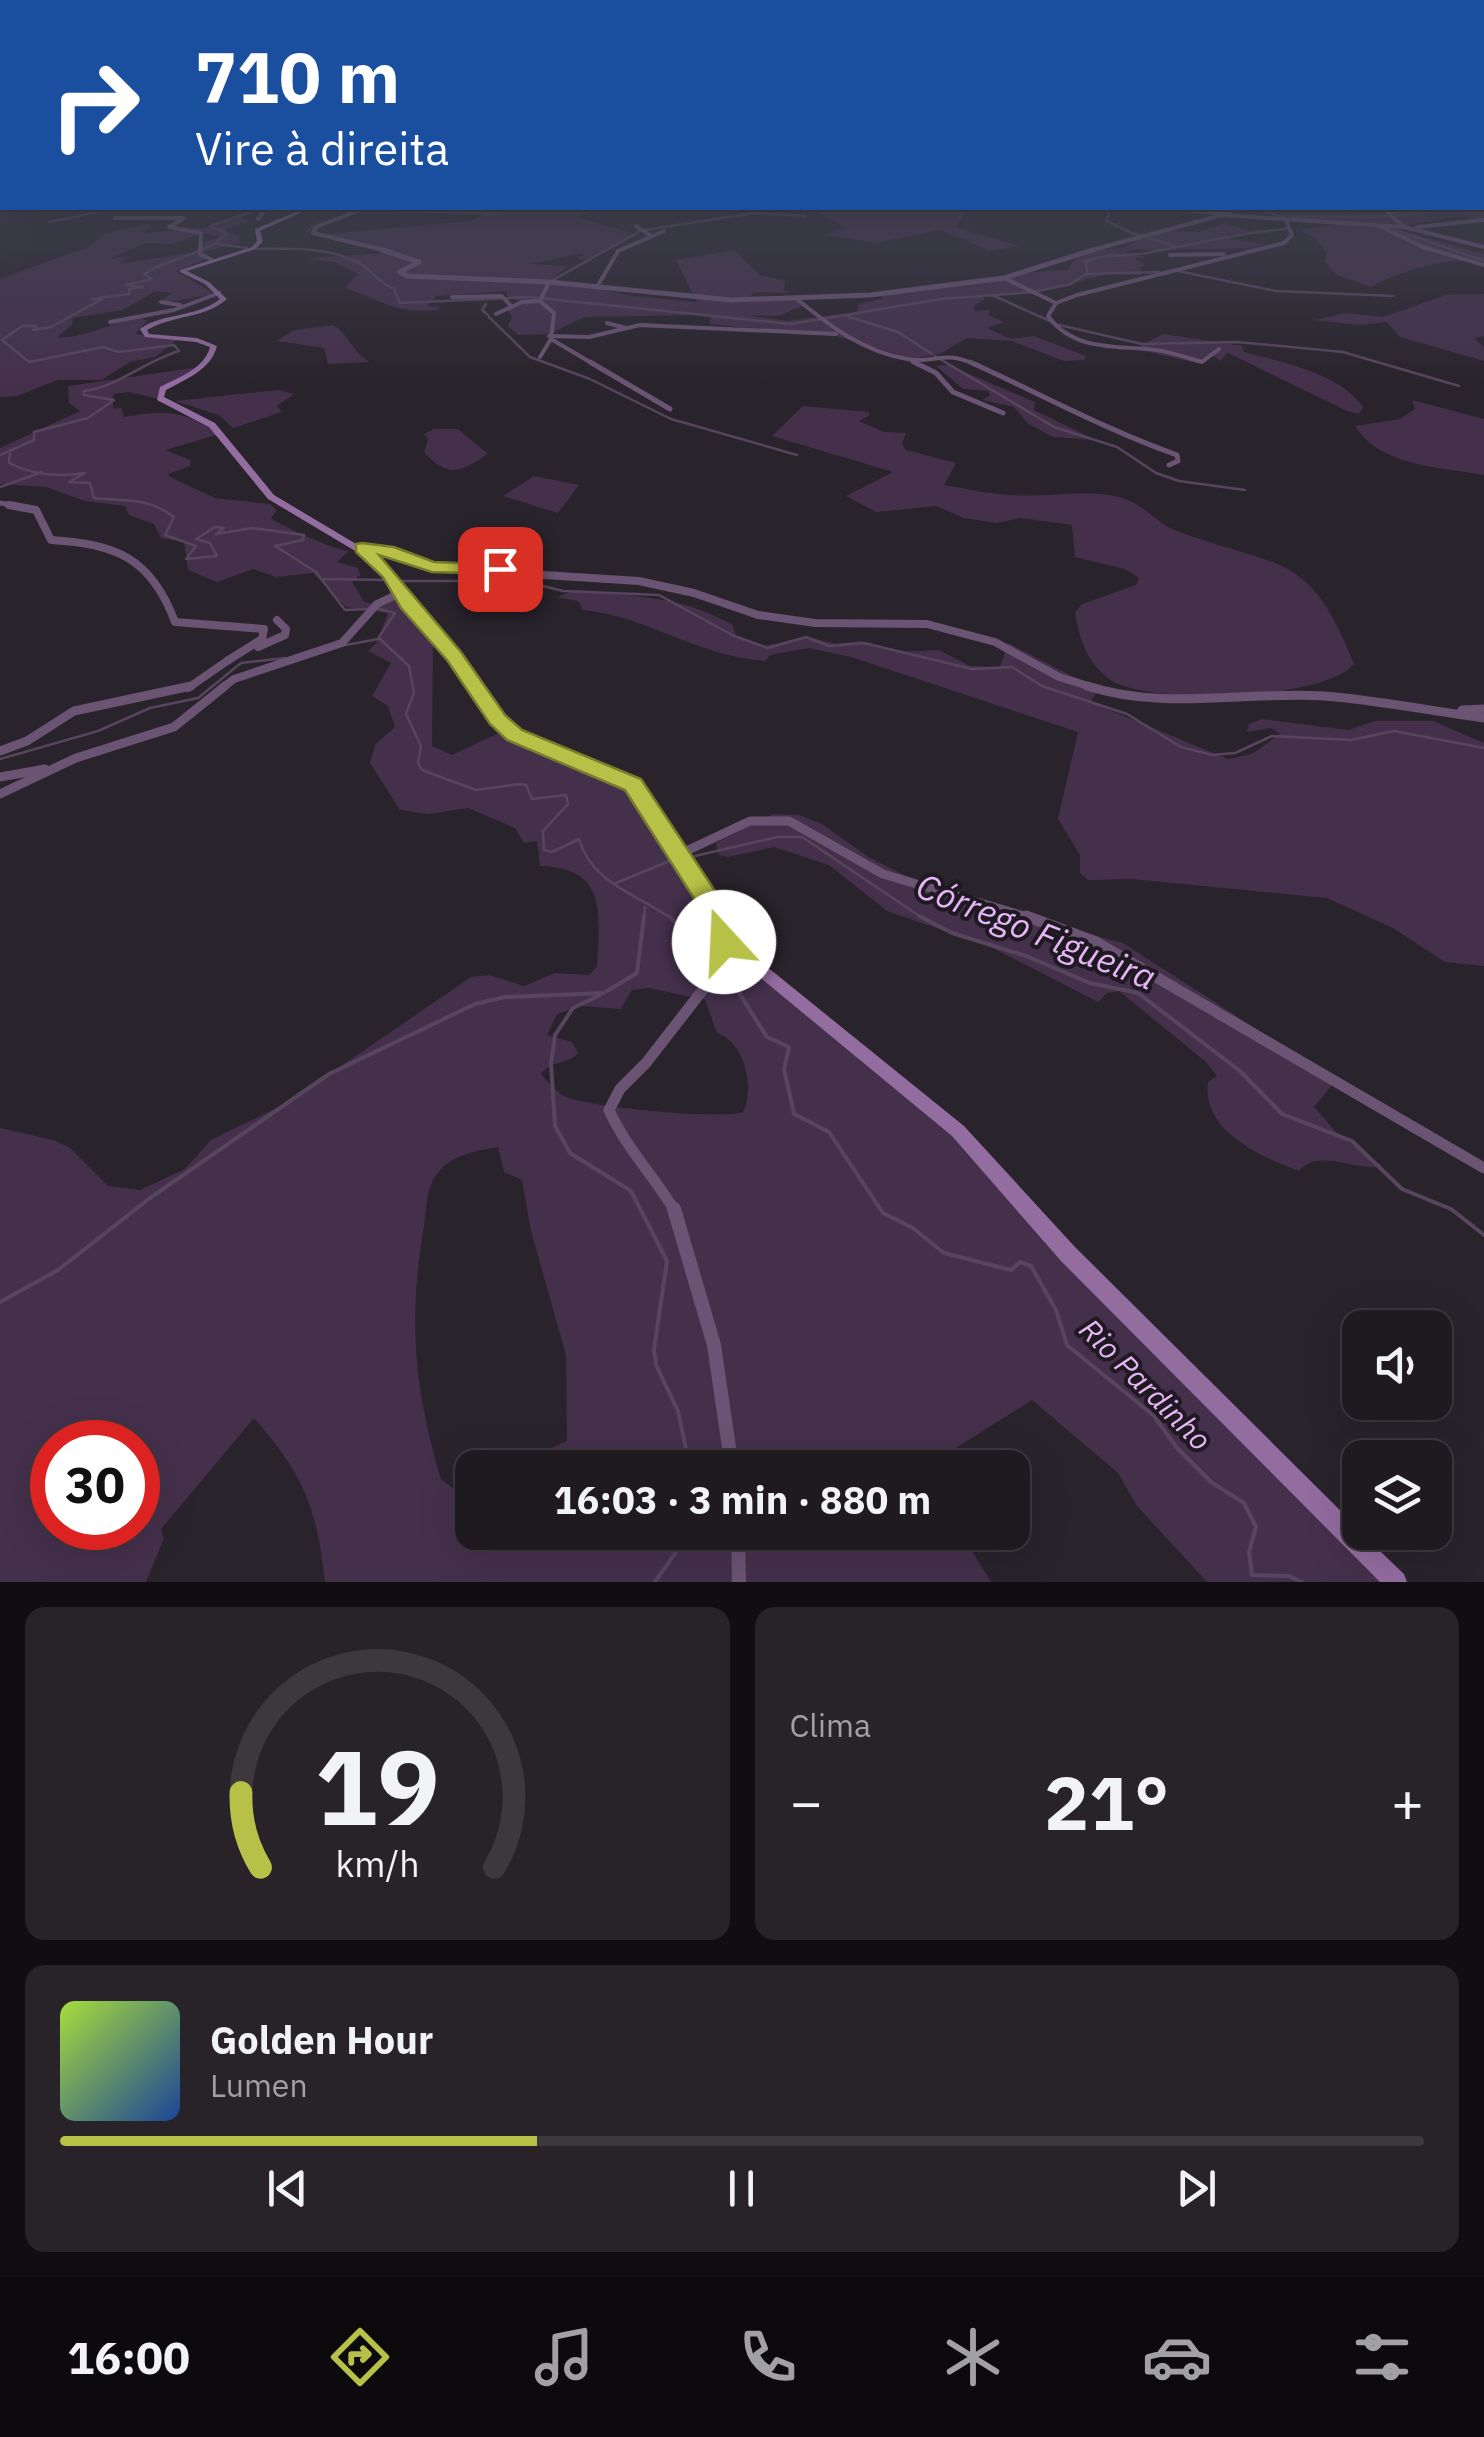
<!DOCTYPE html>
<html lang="pt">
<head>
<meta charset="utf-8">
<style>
  body { margin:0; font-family:"IBM Plex Sans",sans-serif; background:#272329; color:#f1f3f6; height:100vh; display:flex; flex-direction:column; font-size:38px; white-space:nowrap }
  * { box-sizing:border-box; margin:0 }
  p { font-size:32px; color:#a1a1a5 }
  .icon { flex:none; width:55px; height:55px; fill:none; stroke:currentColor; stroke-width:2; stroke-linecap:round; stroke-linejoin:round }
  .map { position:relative; height:1582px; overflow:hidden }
  .panel { display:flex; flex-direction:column; gap:25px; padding:25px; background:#110e12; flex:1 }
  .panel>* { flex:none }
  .hud { position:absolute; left:0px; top:0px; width:1485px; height:210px; box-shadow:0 10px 40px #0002,0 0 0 2px #3c383e; background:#1a4fa0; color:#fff; overflow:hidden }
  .tools { position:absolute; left:1342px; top:1310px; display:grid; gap:20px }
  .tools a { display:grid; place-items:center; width:110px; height:110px; border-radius:20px; background:#1f1a20; box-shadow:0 10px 40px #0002,0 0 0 2px #3c383e; font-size:50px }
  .speed { position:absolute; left:30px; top:1420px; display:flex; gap:20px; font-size:50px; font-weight:700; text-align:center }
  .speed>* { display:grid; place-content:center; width:130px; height:130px; border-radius:50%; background:#1f1a20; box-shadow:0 10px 40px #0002,0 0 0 2px #3c383e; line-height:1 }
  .speed .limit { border:15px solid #d22; background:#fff; color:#111 }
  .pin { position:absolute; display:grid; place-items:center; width:85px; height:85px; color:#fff; margin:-42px; border-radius:20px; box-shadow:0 5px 15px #0006 }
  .me { position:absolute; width:110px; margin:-55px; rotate:340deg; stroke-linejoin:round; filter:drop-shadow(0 0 8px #0008) }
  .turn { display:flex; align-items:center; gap:35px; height:210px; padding:0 30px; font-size:45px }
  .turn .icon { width:130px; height:130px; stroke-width:2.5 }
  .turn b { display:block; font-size:70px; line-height:85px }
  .big { font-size:75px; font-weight:700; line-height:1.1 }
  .panel .tile { flex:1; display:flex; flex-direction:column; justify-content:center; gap:15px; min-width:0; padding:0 35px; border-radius:20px; background:#272329 }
  .panel .dial { align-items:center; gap:0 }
  .dial svg { height:260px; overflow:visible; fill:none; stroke:#3c383e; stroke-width:7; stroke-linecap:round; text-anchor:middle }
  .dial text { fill:#f1f3f6; stroke:none }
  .song { display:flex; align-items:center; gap:30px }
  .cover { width:120px; height:120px; border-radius:15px; background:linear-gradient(135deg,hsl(80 70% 55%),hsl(220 70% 35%)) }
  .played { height:10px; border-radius:5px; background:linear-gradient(90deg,#b8c147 35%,#3c383e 35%) }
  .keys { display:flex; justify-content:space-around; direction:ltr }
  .heat { display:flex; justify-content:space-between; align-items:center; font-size:55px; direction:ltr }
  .panel .tiles { flex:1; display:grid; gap:25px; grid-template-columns:1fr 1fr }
  .tile:last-child { grid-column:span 2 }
  .trip { position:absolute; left:455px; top:1450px; width:575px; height:100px; border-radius:20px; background:#1f1a20; box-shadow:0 10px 40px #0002,0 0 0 2px #3c383e; font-weight:700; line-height:100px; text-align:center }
  .menu { display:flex; height:160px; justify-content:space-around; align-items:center; background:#0c0a0d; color:#a1a1a5 }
  .menu .icon { width:70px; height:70px }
  .menu .selected { color:#b8c147 }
  .menu b { font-size:45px; color:#f1f3f6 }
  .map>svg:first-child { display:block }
</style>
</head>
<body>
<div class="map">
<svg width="1484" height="1582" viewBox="0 0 1484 1582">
  <rect width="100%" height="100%" fill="#29232b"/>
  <g fill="#45304c" fill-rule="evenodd">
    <path d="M1484 187V220L1457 216 1391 228 1484 254V262C1456 255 1398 271 1371 287L1337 275 1324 261 1327 253 1316 239 1300 230 1337 224 1267 214H1344L1360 208H1482Z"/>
    <path d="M337 208H605L575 217 639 235 591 259H578L585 253 529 264 567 266 551 280 634 296 697 302 676 260 734 250 760 275 785 281 784 290 791 293 754 292 749 298H794L803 306 778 316 747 315 787 321 857 312 858 304 884 298 876 294C940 287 1008 272 1068 270L1074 260 1098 250 1124 248 1152 230 1199 232 1225 223 1254 233 1226 234 1230 239 1265 244C1246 251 1188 248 1162 250 1148 251 1138 246 1124 252L1146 257 1134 259 1145 264 1140 268 1142 275 1108 274 1037 292 981 295 985 299 974 306V311L990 310 988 315 1004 322 987 328 1011 339 1034 336 1086 356 1084 360 1064 361 1012 341 967 338 940 354 911 359 837 336 709 324 711 318 700 315 584 317 550 334 518 335 508 326 512 316 508 310 525 302 508 298 506 291 436 296 427 306 440 307 437 310C395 314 384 301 345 288L358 274 337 263 308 258 386 253 313 235 472 221 484 214 354 213 305 233 312 225 354 211Z"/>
    <polygon points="811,208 968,208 956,227 1019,246 989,251 941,230 876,243 832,236 827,235 846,228"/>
    <path d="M237 216 251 221 222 231 238 235 240 242 201 253 209 258 176 271 214 294 168 302 162 300 172 293 156 291 122 310 73 318 72 325 57 337C75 341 117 321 140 317L147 321 135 334 177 340 155 357 130 362 101 380H58L17 396 0 397V279L88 247 106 233 153 223 144 233 204 228ZM204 233 220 237 199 244 201 251 126 263 122 261 131 256 109 259 146 243 171 244Z"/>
    <polygon points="1484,294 1484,336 1474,338 1484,347 1484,361 1400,337 1387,322 1359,325 1315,320 1346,313 1383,317 1446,295"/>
    <path d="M333 325C347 332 353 353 370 362L328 364 324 348 277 341 294 330Z"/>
    <path d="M1163 334 1242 346 1244 352C1281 362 1340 373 1363 407L1359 414 1347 411 1228 353 1220 361 1213 355 1197 363 1135 349Z"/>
    <polygon points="948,365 1035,402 1034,410 1096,440 1053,437 1027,423 1014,407 982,400 990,395 988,391 963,389 936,366"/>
    <path d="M200 367 160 390 158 399 129 392 113 394V409L121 408 124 417C163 410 185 410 220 434L165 450 191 460 190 466 168 474 170 477 215 498 270 504 277 510 271 518C279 525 339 552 349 551L337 562 358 568 360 575 352 582 364 602 379 605 397 597 400 608 433 641 432 746 452 755 501 732 631 789 681 855 750 967 958 1138 1388 1582H1207L1137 1506 1118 1473 1032 1400 926 1467H509L567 1441 566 1355 531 1231 522 1180 504 1172 498 1147C477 1151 451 1154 437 1174 426 1188 427 1208 424 1225 408 1322 414 1387 441 1479L454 1489 472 1485V1532L961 1533 991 1582H325C317 1507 303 1474 254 1418L161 1529 164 1538 146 1582H0V1128L53 1140 70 1148 108 1186 140 1190 185 1169 211 1140 287 1103 471 977 489 975 524 986 555 973 589 975 597 967C599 914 609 868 540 866L537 841 524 843 515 828 468 808 428 814 400 810 370 763 375 745 395 727 388 706 372 696 391 663 368 651 377 642 388 613 346 607 313 573 276 577 253 569 217 582 188 570 184 542 161 538 154 524 129 515 125 506 85 501 46 487 0 484V448L80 411 69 403 68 386ZM649 988 705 1000 717 1033C745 1042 755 1088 743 1112 723 1120 585 1107 564 1096 555 1091 548 1082 541 1074 549 1061 567 1065 578 1053L572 1042 547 1035 557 1014 581 1006 621 1009 632 990ZM52 1442H138V1528H52Z"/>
    <polygon points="278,390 294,394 277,406 282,412 233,428 219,415 175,401"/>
    <path d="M1412 400 1484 419V475C1441 467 1381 467 1355 426L1400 419 1415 409Z"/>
    <path d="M803 406 868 412 870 415 859 421 884 432 906 433 902 444 906 450 956 463 944 485C967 489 990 494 1012 495 1047 498 1085 488 1119 497 1143 503 1156 523 1177 531 1278 569 1309 549 1354 664 1326 700 1146 706 1109 679 1087 662 1079 639 1075 612L1082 604 1136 585 1139 578 1125 569 1075 557 1072 525 1021 518 996 523 964 518 936 506 876 512 846 496 893 472 772 436Z"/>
    <path d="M434 429H458L488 454C458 474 447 477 424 452L428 439 424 434Z"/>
    <polygon points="534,476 579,485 558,513 503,496"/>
    <path d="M577 590C638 598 677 594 733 625L735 634 764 646 808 637 836 644 860 641 896 652 939 650 970 666 1000 667 1008 643 1099 690 1090 702 1228 759 1252 754 1280 734 1271 728 1247 732 1249 724 1262 719 1348 730 1375 721H1433L1484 743V966L1445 962 1393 928 1327 898 1132 879 1088 880 1080 873V855L1058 819 1078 732 851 657 809 648 770 655 765 661C693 655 647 616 583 610L578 601 557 597Z"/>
    <path d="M773 814 799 815 822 824 870 858 918 882 1000 911 1123 943 1336 1080 1314 1107 1337 1133 1382 1166C1356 1173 1319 1147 1299 1171 1262 1157 1201 1131 1208 1082L1217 1076 1206 1062 1119 991 1107 993 1098 1002 989 946 887 911 829 865 774 847 728 857 719 855 716 843Z"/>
  </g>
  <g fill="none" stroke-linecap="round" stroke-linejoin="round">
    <g stroke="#57455e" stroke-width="2.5">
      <polyline points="308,208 339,209"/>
      <polyline points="1111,208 1106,221 1134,234"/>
      <polyline points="1252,208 1284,217"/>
      <polyline points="268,209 302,208"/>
      <polyline points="361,210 499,213"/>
      <polyline points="1394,216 1462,208"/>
      <polyline points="1292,218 1386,216"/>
      <polyline points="49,222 118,208"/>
      <polyline points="1393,229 1484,261"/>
      <polyline points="645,230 754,213 806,216"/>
      <polyline points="1136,234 1174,246"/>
      <polyline points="217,244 247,248"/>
      <path d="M257 249C290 248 336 247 364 266 376 275 379 283 394 289L400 303 529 297 791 324 941 299 1033 292 1071 284 1086 274 1159 272"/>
      <polyline points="1178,271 1276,291 1394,296"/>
      <path d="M1087 272 1086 261C1107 253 1126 257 1147 253 1194 244 1238 233 1286 229"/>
      <polyline points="553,280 640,231"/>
      <polyline points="992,295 1050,321"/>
      <polyline points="486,304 482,310 488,315"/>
      <polyline points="846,316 898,332 932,354"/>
      <polyline points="489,317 530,357 590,379 671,419 797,455"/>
      <polyline points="1059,325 1142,344 1237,342 1343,352 1459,386"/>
      <polyline points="935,356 1054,427 1117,447 1156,473 1179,481 1245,490"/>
      <path d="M10 454 9 463C32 475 59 477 85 473L69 482 90 483 94 498C126 502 146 496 174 517L165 535 196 546 186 559 217 556 210 543 196 539 215 527 224 528 216 534 252 528 304 535 303 540 275 546 316 572 345 610 371 609"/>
      <path d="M0 455 34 440V432L88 418 114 400 84 395V391C118 387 143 362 179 351L174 345 119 352 103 347 29 362 2 340 22 326H36L33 330 51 327 102 299H92L129 294V289L143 287 125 285 152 279 144 274C173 255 201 258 227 233L210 226 260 209"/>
      <polyline points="0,487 42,472"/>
      <polyline points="324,579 389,580"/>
      <polyline points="402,581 523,581 563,591 659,595 734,636 768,648 806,637 829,646 864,643 972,669 1012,667 1042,686 1127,714 1181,747 1212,755 1235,753 1272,736 1351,740 1394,731 1484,748"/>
      <polyline points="379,609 395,613 379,637"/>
      <path d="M379 638 409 666 414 693 406 714 421 746 418 763 422 770 476 790 520 784 526 785 532 799 566 795 568 804 543 831 544 850 552 852 579 839C592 884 637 894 672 919"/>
      <polyline points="346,645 378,639"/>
      <polyline points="0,759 98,731 150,708 198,698 241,663 285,658"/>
      <polyline points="695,856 777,837 802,837 924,919"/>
      <polyline points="616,883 677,858"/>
      <polyline points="644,919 645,907"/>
    </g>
    <g stroke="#57455e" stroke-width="4">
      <polyline points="669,916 715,962"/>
      <polyline points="919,916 952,933 1026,956 1090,983 1138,993 1240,1071 1282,1114 1352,1141 1402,1189 1451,1209 1484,1235"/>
      <polyline points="725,971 767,1037 789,1047 784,1069 794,1114 829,1132 883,1213 913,1228 944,1253 1011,1270 1020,1262 1031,1266 1056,1310 1067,1345 1154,1416 1177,1448 1211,1482 1244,1503 1256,1527 1249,1552 1252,1575 1289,1576 1302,1582"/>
      <polyline points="607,991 637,973 644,916"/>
      <polyline points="600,995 573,1008 555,1035 551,1064 555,1126 570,1153 631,1191 667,1261 654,1349 656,1365 678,1411 690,1468"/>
      <polyline points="0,1302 58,1270 150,1198 329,1074 475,1004 505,997 604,993"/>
      <polyline points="655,1582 690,1532"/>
    </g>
    <g stroke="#6b5373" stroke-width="4">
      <polyline points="1158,208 1230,214"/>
      <polyline points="115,218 184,218 169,227 201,233 200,254 212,260"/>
      <polyline points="258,219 266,208"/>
      <polyline points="636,226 651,236"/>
      <polyline points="1380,226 1423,247 1484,265"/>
      <polyline points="1404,227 1484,247"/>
      <polyline points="1417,227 1484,220"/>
      <polyline points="1170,255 1224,254"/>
      <polyline points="1004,278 1056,303"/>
      <polyline points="549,282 540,301 554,313 551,339 595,365"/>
      <polyline points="597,287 618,251 664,231"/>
      <polyline points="452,297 502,296 511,306"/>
      <path d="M797 299C831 327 862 351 907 359 935 364 942 349 976 365"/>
      <polyline points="161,302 180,305"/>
      <polyline points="496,314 522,302 540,301"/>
      <polyline points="110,322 174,310 219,293"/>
      <polyline points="607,323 626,328"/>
      <polyline points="549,336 589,337 640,325 836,334"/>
      <path d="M1219 349 1202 362C1187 358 1172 352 1156 350 1117 345 1074 352 1048 316L1056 303 1077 295 1284 243 1292 235 1286 220"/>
      <polyline points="540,357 551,339"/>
      <polyline points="912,361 919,365"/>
    </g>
    <g stroke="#6b5373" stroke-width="5">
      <polyline points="590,362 670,409"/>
      <polyline points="914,362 936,373 953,392 1003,413"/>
      <path d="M970 362C1041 394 1104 429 1177 455L1178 461 1169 465"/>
      <polyline points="0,503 22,507"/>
    </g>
    <g stroke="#6b5373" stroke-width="8">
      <path d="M9 505 36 510 51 540C115 544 151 557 175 622L264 629 262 639 227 661"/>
      <polyline points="362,548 448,569 639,581 694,593 758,615 815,623 927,624 995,642 1059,677 1095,688"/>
      <polyline points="258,647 285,635 286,629 277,620"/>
      <polyline points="188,688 230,659"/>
      <polyline points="222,688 234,679 342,643 377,604 400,593"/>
    </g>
    <g stroke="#6b5373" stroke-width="9">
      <path d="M1087 686C1165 711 1244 691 1324 696 1377 700 1431 711 1484 718"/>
      <polyline points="1462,710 1484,709"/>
      <polyline points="0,751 27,741 74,711 191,686"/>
      <polyline points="0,777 45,769"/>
      <polyline points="0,794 76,758 174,727 225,686"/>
      <polyline points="682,853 750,821 789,821 883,874 1034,919"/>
    </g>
    <g stroke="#6b5373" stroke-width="11">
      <polyline points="1026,916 1096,942 1484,1168"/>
      <path d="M675 1211C654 1176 626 1148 609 1110L620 1089 646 1063 719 969 724 956V924"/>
    </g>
    <g stroke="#6b5373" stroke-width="14">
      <polyline points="674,1209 714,1345 732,1468"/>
      <polyline points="738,1532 739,1582"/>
    </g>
    <g stroke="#6b5373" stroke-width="4">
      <polyline points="338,208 360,210 316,227 313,233 392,252"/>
      <polyline points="1085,252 1222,215 1404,227 1388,213 1409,208"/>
    </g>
    <polyline stroke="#6b5373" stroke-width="5" points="382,250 419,262 400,272 407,276 549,282 731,300 870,295 1004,278 1093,250"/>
    <path fill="#936ca0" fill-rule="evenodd" d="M306 208H311L260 231 263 241 256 249 187 271 209 282 227 299C204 319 172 315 147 330L149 334 197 338 217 346C211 370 186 379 166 390L164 397 215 423 274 495 383 560 420 614 458 654 501 717 519 732 637 781 761 962 964 1126 1075 1247 1360 1530V1532L1404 1574 1407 1582H1380L1061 1261 952 1136 751 970 629 787 511 738 493 723 450 658 412 618 377 564 268 499 209 427 157 400 160 387C179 377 204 369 210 347L196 342 145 337 140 329C164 312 197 318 220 299L205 284 180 272V270L252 247 257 241 255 229Z"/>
  </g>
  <linearGradient id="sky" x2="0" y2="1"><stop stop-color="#171318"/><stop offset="0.42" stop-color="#434555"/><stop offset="1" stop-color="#434555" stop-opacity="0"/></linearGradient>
  <rect width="1484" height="384" fill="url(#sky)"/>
  <polygon fill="#b8c147" stroke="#787d2e" stroke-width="2.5" points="362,543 394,547 434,562 506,565 506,573 500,574 432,572 379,555 461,652 505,715 522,730 641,779 737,924 734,950 715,950 711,925 625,790 507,740 490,724 447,660 401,608 383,577 356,552 356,544"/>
  <g text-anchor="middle" stroke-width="8" stroke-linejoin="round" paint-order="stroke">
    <g font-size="30" font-style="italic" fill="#e5b4f4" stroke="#1f1921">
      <text transform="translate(1145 1385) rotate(45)" y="10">Rio Pardinho</text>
    </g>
    <g font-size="35" font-style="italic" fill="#e5b4f4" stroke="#1f1921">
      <text transform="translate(1036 932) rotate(22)" y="12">Córrego Figueira</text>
    </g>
  </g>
</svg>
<div class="tools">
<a><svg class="icon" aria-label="sound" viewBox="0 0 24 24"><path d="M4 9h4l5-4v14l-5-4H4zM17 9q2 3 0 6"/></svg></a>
<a><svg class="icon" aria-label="layers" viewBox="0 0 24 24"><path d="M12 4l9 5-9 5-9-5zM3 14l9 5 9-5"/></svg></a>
</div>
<div class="speed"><div class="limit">30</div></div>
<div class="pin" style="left:500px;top:569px;background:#d93025"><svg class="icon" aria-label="arrive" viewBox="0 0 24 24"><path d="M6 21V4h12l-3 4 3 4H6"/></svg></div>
<svg class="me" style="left:724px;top:942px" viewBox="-20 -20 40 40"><circle r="19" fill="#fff"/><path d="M0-13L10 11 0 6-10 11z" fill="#b8c147"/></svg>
<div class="trip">16:03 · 3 min · 880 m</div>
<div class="hud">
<div class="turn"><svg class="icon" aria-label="right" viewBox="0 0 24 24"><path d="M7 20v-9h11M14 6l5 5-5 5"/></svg><div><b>710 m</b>Vire à direita</div></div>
</div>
</div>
<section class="panel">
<div class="tiles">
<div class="tile dial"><svg viewBox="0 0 100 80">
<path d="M14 69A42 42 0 1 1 86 69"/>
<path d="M14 69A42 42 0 0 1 8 46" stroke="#b8c147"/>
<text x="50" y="56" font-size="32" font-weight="700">19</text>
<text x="50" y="72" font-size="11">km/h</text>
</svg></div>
<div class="tile"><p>Clima</p>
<div class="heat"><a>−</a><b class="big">21°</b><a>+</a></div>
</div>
<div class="tile">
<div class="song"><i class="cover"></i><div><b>Golden Hour</b><p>Lumen</p></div></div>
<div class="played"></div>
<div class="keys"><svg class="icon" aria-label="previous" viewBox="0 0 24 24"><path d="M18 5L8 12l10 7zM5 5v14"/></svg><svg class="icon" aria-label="pause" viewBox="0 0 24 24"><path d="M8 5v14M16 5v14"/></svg><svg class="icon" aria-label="next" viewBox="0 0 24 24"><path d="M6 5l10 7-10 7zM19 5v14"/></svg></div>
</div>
</div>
</section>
<nav class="menu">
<b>16:00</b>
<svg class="icon selected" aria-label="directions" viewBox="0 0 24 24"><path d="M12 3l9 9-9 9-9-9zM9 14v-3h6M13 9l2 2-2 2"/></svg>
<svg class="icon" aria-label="music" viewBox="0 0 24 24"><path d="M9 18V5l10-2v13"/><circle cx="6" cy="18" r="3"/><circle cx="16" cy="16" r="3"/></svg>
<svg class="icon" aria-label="phone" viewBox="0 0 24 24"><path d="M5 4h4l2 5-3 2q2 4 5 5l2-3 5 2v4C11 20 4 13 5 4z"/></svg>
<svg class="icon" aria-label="climate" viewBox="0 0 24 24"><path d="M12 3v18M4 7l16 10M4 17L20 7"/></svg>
<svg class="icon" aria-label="car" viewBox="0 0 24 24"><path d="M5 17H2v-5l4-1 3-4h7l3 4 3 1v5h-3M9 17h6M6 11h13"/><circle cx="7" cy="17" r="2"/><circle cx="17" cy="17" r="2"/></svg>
<svg class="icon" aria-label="filters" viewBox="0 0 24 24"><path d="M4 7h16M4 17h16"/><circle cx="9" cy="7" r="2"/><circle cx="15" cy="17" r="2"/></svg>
</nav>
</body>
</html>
